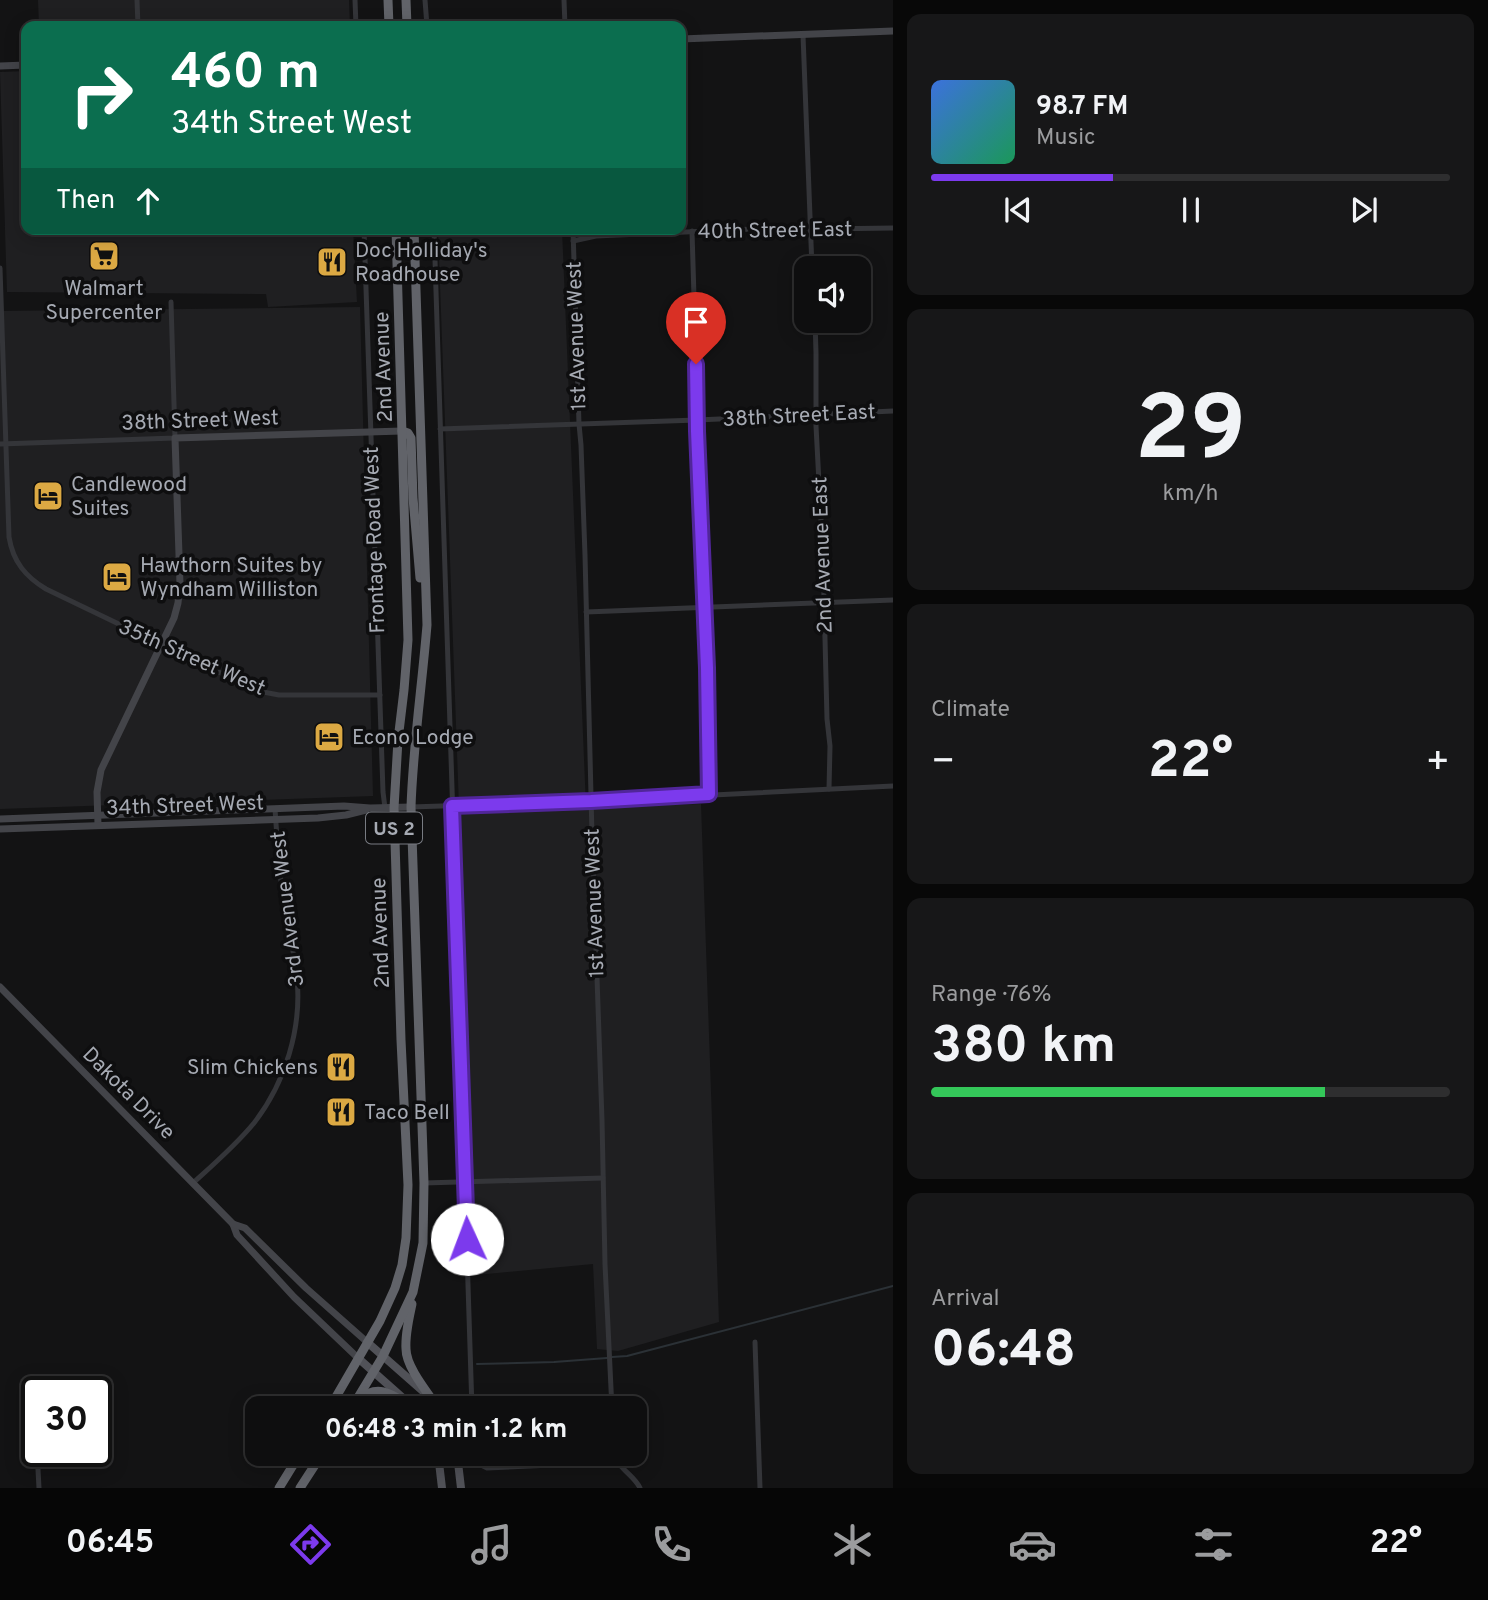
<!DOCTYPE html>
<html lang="en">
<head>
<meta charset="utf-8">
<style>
  body { margin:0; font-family:Overpass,sans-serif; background:#171718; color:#f1f3f6; height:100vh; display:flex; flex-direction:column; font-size:26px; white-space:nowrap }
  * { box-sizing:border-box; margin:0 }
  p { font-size:23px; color:#9b9c9e }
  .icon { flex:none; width:38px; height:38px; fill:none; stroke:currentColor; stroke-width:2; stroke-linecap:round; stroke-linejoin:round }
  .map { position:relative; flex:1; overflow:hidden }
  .side { display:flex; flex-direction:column; gap:14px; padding:14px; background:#080808; width:595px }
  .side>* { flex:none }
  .hud { position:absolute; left:21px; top:21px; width:665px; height:214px; border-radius:14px; box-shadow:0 4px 18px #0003,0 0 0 2px #2e2e2f; background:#0b6e4f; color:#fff; overflow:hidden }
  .tools { position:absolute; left:794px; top:256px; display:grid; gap:14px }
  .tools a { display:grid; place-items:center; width:77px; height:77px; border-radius:14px; background:#0e0e0f; box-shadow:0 4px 18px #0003,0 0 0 2px #2e2e2f; font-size:35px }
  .speed { position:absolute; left:21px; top:1376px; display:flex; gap:14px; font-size:35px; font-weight:700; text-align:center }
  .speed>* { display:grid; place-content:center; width:91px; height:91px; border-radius:50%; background:#0e0e0f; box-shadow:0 4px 18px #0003,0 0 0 2px #2e2e2f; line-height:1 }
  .speed .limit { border:4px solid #111; border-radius:10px; background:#fff; color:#111 }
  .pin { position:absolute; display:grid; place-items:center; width:60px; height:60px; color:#fff; margin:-72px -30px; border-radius:50% 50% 50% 0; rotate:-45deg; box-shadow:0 0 7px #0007 }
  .pin .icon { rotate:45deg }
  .me { position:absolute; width:77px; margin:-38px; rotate:358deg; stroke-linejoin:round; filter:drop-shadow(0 0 5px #0008) }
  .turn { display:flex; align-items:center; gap:24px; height:147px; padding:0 35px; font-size:32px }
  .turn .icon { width:91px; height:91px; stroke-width:2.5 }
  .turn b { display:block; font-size:49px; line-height:60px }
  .then { display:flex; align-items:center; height:66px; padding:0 35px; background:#0003; gap:14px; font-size:26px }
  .big { font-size:52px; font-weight:700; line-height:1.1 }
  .side .tile { flex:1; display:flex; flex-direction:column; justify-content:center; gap:10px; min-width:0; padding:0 24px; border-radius:14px; background:#171718 }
  .side .dial { align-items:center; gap:0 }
  .dial b { font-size:91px; line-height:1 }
  .song { display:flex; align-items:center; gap:21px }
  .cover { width:84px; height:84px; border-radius:10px; background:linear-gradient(135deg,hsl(220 70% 55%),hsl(150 70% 35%)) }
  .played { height:7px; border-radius:4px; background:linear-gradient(90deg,#7c3aed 35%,#2e2e2f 35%) }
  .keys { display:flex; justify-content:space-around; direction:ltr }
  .heat { display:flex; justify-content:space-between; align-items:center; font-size:38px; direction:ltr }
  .charge { height:10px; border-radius:5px; background:linear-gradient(90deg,#34c759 76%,#2e2e2f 0) }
  .trip { position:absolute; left:245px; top:1396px; width:402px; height:70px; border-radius:14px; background:#0e0e0f; box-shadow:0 4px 18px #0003,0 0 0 2px #2e2e2f; font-weight:700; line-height:70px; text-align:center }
  .tab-bar { display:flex; height:112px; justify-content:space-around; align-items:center; background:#060606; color:#9b9c9e }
  .tab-bar .icon { width:49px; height:49px }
  .tab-bar .selected { color:#7c3aed }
  .tab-bar b { font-size:32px; color:#f1f3f6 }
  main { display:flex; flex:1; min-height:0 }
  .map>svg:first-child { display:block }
</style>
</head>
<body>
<main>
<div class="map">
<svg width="893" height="1488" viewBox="0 0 893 1488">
  <rect width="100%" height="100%" fill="#131314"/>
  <g fill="#1f1f21">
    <polygon points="38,0 349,0 350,26 39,26"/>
    <polygon points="26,71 26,229 353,229 357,302 268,307 266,294 7,292 0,72"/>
    <polygon points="438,229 562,229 586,807 701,804 719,1322 618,1351 597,1349 593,1264 476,1275"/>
    <polygon points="360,307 373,796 0,809 0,311"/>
  </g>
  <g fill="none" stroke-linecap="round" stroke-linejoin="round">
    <g stroke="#2b3136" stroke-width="2">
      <polyline points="612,1357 627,1356 893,1286"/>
      <polyline points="477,1364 554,1362 607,1358"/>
    </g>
    <g stroke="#343539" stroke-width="5">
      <polyline points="137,0 138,26"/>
      <polyline points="355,0 356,26"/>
      <polyline points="425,0 427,26"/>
      <polyline points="564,0 565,26"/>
      <polyline points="803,35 812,268"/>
      <polyline points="364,229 383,792 385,808"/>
      <polyline points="434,229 472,1409"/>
      <polyline points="573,229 579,424 581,445 585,555 592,835 602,1120 605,1264 612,1409"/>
      <polyline points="692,231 709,794"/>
      <polyline points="573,241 596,236 799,227 821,229 893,228"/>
      <path d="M0 268 9 537C13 562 26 577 46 589L258 691 279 695H380"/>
      <polyline points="815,320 816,353 816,426 823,558 827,719 830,746 829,789"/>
      <polyline points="440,429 697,420 893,411"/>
      <polyline points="0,444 175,438 171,302"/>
      <polyline points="586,612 893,600"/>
      <polyline points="411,807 591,801 893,786"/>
      <path d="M193 1183C214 1164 236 1145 254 1123 285 1083 302 1029 297 978 294 952 288 925 283 899 279 869 277 839 275 809"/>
      <polyline points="424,1183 603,1178"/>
      <polyline points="755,1342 760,1488"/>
      <polyline points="36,1412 37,1427"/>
      <polyline points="37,1451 39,1488"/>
      <polyline points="474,1454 479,1464 487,1468 617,1462"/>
      <path d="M615 1454C618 1469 634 1475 640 1488"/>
    </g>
    <g stroke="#434449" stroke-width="7">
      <polyline points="681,39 893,31"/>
      <polyline points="0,66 26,65"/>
      <polyline points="0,819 344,806 370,808 411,807"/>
      <polyline points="98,825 97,792 101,770 174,618 178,603 180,584 175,438 402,431"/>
      <polyline points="0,829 318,818 346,815 366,810"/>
      <polyline points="0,987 233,1224 237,1235 294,1297 358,1358"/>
      <polyline points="233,1224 245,1228 306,1288 367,1342"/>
    </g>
    <g stroke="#515258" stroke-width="8">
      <polyline points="367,1342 425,1393"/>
      <polyline points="358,1358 403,1398"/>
      <polyline points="438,1454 442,1488"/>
      <polyline points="457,1454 461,1488"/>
    </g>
    <g stroke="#616369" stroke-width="9">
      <polyline points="388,0 389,26"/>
      <polyline points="406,0 407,26"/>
      <polyline points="402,431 408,433 411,438 413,498 420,578"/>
      <path d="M412 1304C409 1318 405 1334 406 1349 406 1367 428 1393 438 1408"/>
      <path d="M360 1399C378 1383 393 1395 411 1406"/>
      <polyline points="329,1409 380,1321 395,1288 402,1265 406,1238 408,1185 401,1040 394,808 398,740 404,690 408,640 396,229"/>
      <path d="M351 1409 383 1356 413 1292 423 1243 424 1183 411 807C413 746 422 686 427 625L414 229"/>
      <polyline points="279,1488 300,1454"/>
      <polyline points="300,1488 322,1454"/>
    </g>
  </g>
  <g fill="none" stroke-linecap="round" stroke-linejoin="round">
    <g stroke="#51269a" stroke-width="18">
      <polyline id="route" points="467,1239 452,806 591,801 709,794 707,668 697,431 696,364"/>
    </g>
    <use href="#route" stroke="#7c3aed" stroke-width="12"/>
  </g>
  <defs>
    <g id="supermarket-square" transform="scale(1.575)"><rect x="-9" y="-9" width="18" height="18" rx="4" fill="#dca943" stroke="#0e0e0f"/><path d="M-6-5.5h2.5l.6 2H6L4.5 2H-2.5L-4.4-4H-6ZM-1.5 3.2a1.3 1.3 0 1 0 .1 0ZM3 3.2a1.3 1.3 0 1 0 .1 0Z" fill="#111"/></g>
    <g id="restaurant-square" transform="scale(1.575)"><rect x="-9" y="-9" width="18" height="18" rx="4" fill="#dca943" stroke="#0e0e0f"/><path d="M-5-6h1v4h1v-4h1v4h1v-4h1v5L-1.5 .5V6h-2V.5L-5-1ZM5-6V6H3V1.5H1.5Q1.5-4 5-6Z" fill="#111"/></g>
    <g id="hotel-square" transform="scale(1.575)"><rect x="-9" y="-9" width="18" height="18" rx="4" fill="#dca943" stroke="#0e0e0f"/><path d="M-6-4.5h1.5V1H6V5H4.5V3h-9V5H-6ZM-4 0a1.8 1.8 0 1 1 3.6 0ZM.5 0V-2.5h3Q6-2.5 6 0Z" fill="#111"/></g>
  </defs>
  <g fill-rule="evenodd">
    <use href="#supermarket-square" x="104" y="256"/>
    <use href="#restaurant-square" x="332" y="262"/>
    <use href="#hotel-square" x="48" y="496"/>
    <use href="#hotel-square" x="117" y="577"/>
    <use href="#hotel-square" x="329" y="737"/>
    <use href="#restaurant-square" x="341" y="1067"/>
    <use href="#restaurant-square" x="341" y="1112"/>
  </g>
  <g text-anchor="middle" stroke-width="7" stroke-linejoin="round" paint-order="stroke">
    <rect fill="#0e0e0f" stroke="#787b82" stroke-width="2" x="366" y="812.5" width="56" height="31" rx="5"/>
    <g font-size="19" font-weight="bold" fill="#a6aab3">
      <text x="394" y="835">US 2</text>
    </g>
    <g font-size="21" fill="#a6aab3" stroke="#0e0e0f">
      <text transform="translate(775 230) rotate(-1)" y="7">40th Street East</text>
      <text transform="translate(576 336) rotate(-92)" y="7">1st Avenue West</text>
      <text transform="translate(383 367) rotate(-92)" y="7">2nd Avenue</text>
      <text transform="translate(799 415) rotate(-3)" y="7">38th Street East</text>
      <text transform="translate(200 420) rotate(-2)" y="7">38th Street West</text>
      <text transform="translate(374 540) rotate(-92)" y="7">Frontage Road West</text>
      <text transform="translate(822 555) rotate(-92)" y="7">2nd Avenue East</text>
      <text transform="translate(192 657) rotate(24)" y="7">35th Street West</text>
      <text transform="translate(185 805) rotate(-2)" y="7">34th Street West</text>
      <text transform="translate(594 903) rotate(-92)" y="7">1st Avenue West</text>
      <text transform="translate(287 909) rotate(-97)" y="7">3rd Avenue West</text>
      <text transform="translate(380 933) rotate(-92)" y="7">2nd Avenue</text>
      <text transform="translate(129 1093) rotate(45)" y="7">Dakota Drive</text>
    </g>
    <g font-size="21" fill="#a6aab3" stroke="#0e0e0f" text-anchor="start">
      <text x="355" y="257">Doc Holliday's<tspan x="355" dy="24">Roadhouse</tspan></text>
      <text x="104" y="295" text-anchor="middle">Walmart<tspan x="104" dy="24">Supercenter</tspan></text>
      <text x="71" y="491">Candlewood<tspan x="71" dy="24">Suites</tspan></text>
      <text x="140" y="572">Hawthorn Suites by<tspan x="140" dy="24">Wyndham Williston</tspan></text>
      <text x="352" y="744">Econo Lodge</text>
      <text x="318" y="1074" text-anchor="end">Slim Chickens</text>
      <text x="364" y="1119">Taco Bell</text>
    </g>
  </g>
</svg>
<div class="tools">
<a><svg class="icon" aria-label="sound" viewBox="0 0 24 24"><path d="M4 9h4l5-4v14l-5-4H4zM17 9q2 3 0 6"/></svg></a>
</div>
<div class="speed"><div class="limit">30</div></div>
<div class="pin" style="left:696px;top:364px;background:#d93025"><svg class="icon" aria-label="arrive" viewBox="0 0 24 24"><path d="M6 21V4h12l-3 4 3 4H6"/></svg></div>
<svg class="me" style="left:467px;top:1239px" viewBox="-20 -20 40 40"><circle r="19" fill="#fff"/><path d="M0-13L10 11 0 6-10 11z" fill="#7c3aed"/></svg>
<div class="trip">06:48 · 3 min · 1.2 km</div>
<div class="hud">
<div class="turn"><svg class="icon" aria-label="right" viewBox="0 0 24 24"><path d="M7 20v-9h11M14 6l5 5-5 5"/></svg><div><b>460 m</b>34th Street West</div></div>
<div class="then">Then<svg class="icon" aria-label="ahead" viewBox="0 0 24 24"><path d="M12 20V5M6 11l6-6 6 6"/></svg></div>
</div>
</div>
<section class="side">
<div class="tile">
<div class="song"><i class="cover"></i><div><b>98.7 FM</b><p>Music</p></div></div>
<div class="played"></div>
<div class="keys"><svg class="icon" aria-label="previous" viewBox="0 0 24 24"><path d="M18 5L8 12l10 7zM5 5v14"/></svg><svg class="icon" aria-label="pause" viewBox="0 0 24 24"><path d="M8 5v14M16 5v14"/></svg><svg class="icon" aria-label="next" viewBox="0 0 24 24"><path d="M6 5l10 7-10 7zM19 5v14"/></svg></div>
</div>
<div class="tile dial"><b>29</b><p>km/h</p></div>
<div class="tile"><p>Climate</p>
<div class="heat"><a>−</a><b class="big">22°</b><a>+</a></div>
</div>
<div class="tile"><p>Range · 76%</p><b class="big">380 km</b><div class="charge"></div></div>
<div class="tile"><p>Arrival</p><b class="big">06:48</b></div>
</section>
</main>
<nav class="tab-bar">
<b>06:45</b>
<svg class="icon selected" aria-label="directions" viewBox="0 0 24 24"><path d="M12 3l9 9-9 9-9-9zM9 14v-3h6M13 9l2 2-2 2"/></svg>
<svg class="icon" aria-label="music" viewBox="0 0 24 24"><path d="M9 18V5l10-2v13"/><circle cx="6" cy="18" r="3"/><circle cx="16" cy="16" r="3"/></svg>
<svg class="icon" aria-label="phone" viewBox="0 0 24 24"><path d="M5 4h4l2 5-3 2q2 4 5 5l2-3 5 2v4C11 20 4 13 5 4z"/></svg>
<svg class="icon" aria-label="climate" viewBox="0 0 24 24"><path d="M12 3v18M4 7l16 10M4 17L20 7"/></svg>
<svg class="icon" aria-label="car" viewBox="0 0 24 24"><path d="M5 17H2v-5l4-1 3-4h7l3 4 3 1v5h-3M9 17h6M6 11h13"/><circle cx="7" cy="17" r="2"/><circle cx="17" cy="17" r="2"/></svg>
<svg class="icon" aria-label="filters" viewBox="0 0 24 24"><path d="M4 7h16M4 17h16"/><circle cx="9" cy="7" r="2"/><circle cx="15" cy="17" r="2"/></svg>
<b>22°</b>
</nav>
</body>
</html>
